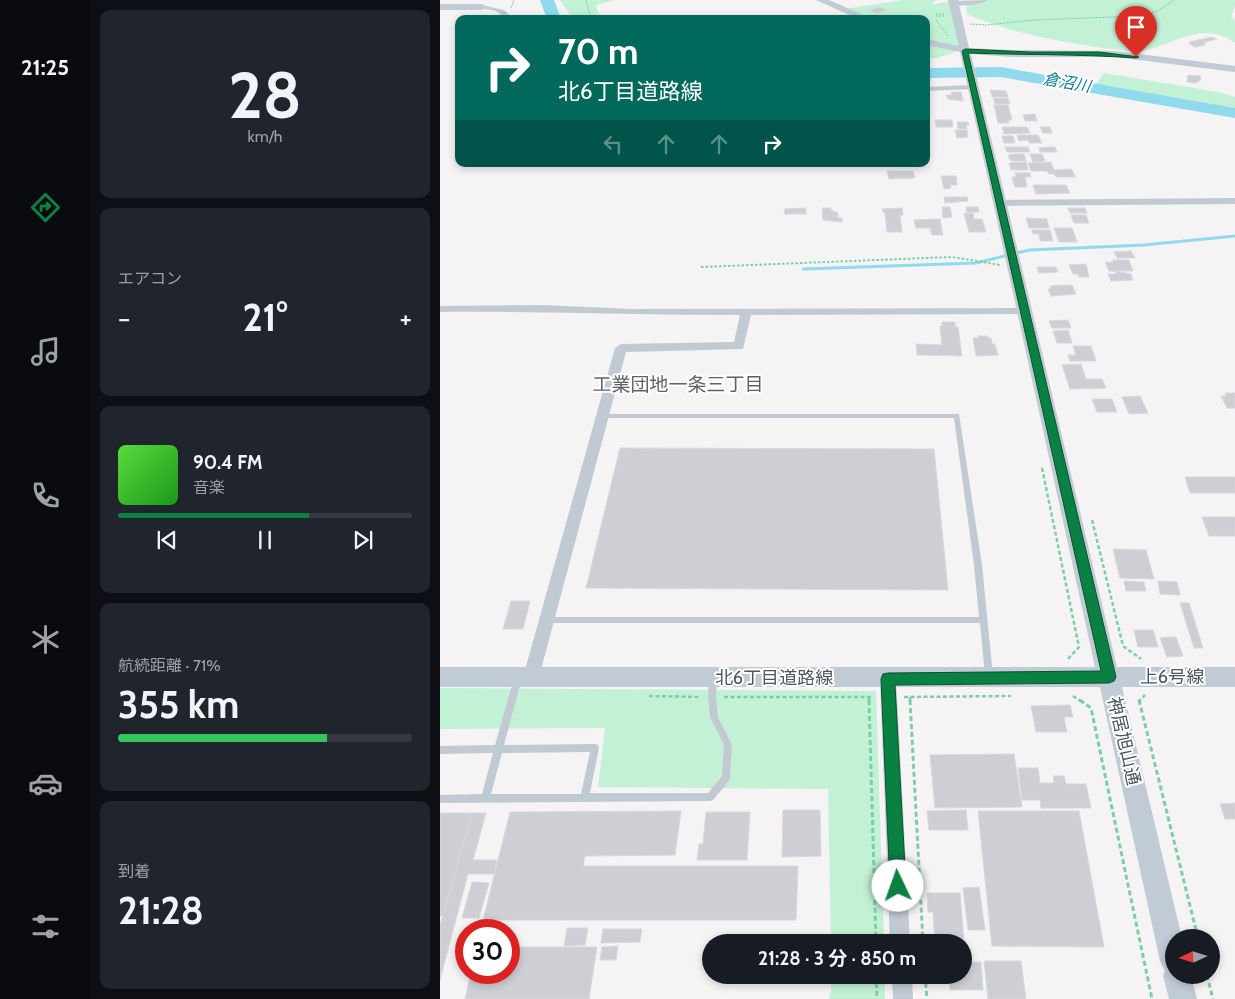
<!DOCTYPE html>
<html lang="ja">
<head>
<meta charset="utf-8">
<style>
  body { margin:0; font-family:Cabin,"Noto Sans JP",sans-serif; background:#20242c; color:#f1f3f6; height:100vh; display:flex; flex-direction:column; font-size:19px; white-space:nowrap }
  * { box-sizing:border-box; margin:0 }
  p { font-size:16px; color:#9ea1a6 }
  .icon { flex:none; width:28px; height:28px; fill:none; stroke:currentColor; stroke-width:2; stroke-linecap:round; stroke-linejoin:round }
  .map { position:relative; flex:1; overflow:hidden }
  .sheet { display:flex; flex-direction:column; gap:10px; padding:10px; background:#0d0f14; width:350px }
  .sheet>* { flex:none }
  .banner { position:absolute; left:15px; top:15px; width:475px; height:152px; border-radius:10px; box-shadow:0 2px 8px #0003; background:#00695c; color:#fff; overflow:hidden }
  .needle { width:32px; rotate:266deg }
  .tools { position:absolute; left:725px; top:929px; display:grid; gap:10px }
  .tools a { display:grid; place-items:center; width:55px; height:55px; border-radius:50%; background:#171b24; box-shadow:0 2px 8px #0003; font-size:25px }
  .speed { position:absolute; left:15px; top:919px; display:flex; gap:10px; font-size:25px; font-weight:700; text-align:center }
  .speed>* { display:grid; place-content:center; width:65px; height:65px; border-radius:50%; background:#171b24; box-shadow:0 2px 8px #0003; line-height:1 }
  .speed .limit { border:8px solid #d22; background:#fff; color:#111 }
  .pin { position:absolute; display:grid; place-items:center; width:42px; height:42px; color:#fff; margin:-51px -21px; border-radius:50% 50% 50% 0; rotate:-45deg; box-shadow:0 0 5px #0007 }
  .pin .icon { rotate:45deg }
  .me { position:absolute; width:55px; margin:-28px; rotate:357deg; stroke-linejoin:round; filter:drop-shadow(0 0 4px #0008) }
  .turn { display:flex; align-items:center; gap:18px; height:105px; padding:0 20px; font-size:22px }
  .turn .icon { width:65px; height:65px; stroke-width:2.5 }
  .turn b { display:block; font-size:35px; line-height:42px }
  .lanes { display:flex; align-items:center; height:48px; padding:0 20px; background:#0003; justify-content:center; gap:25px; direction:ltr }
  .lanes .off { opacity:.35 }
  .big { font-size:38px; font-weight:700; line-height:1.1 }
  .sheet .widget { flex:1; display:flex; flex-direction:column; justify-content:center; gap:8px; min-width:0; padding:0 18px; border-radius:10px; background:#20242c }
  .sheet .dial { align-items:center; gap:0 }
  .dial b { font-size:65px; line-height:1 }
  .song { display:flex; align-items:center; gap:15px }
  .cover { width:60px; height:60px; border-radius:8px; background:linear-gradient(135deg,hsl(110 70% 55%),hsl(120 70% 35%)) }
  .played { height:5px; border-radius:2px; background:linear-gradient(90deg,#0b8043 65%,#363941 65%) }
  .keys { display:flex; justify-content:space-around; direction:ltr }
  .heat { display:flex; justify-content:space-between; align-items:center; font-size:28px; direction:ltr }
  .charge { height:8px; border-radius:4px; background:linear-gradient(90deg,#34c759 71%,#363941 0) }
  .trip { position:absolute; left:262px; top:934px; width:270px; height:50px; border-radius:25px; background:#171b24; box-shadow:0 2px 8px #0003; font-weight:700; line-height:50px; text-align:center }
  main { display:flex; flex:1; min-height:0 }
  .tab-bar { display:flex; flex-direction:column; width:90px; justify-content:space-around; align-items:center; background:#090b0e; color:#9ea1a6 }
  .tab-bar .icon { width:35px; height:35px }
  .tab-bar .selected { color:#0b8043 }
  .tab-bar b { font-size:22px; color:#f1f3f6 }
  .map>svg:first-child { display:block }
</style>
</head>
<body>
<main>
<nav class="tab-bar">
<b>21:25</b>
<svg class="icon selected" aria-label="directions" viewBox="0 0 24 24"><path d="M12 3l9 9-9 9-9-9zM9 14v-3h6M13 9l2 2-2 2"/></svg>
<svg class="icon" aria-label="music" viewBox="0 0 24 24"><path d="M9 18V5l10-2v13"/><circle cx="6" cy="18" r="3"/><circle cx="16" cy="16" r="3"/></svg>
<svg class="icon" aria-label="phone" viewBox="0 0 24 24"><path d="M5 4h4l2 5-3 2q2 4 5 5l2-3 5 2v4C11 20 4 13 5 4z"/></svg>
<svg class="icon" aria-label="climate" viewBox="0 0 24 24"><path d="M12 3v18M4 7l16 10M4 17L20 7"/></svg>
<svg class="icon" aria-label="car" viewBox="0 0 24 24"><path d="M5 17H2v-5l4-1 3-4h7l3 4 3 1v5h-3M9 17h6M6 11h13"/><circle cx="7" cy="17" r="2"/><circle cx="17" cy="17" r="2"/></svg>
<svg class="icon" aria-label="filters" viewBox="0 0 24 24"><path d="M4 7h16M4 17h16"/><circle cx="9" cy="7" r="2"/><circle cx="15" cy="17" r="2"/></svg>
</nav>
<section class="sheet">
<div class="widget dial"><b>28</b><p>km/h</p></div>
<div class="widget"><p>エアコン</p>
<div class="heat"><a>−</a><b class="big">21°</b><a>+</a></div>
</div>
<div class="widget">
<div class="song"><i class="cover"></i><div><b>90.4 FM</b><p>音楽</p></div></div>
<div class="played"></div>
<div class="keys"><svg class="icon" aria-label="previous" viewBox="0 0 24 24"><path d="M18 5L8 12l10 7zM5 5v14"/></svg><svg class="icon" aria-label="pause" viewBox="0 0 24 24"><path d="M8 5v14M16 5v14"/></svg><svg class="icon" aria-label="next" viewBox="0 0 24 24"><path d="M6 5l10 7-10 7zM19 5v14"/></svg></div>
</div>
<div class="widget"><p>航続距離 · 71%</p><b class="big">355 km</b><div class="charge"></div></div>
<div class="widget"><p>到着</p><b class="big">21:28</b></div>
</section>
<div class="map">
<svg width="795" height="999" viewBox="0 0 795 999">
  <rect width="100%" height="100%" fill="#f5f3f3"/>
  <g fill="#c3f1d5">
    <polygon points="120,0 175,0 156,5 160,19 130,19 129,13"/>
    <polygon points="463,0 496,0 492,5 513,0 520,50 498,58 486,59 486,46 498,46 486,41 486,19 429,19 404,9"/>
    <path d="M549 0H795V7L791 16 795 21V43C761 19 736 45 701 51 690 52 675 49 663 48 616 41 570 33 527 14L526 7Z"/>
    <polygon points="664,73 778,92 795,97 795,113 654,87"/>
    <polygon points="0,688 436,691 444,942 391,942 388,789 158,787 165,728 0,729"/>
    <polygon points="391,975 445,975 445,999 389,999 391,990"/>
  </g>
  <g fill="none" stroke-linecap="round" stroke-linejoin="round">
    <polyline stroke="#90daee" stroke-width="3" points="363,269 536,263 589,250 704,245 795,236"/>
    <g fill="#90daee" fill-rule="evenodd">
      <polygon points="100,0 114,0 121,19 107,19"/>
      <polygon points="561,67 795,108 795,118 561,77 486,78 486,68"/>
    </g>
  </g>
  <g fill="#cdcfd5" stroke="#d7d9de">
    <polygon points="439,7 447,10 437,13 429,10"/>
    <polygon points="772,37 777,39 764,42 766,43 763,44 765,45 755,47 749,44 752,44 749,42"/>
    <polygon points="748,75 761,76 760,81 758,81 757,83 747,82"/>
    <polygon points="550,90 566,91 568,97 552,97"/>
    <polygon points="511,92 521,92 523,101 508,99 506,95 512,95"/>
    <polygon points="553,98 568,98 570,104 555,104"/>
    <polygon points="554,105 568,105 572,120 568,120 569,123 558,123"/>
    <polygon points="595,114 597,121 585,121 583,115"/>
    <polygon points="495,120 512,120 513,127 496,127"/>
    <polygon points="517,122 528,122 529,125 526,125 527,129 518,129"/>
    <polygon points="562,127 587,127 590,133 564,134"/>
    <polygon points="600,127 610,127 612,133 603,133"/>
    <polygon points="515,130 527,130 528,137 517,138"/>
    <polygon points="577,135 598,135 602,143 589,143 588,140 579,141"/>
    <polygon points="562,136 573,136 575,143 564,143"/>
    <polygon points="565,147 588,147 590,152 567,152"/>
    <polygon points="609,147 615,147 617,152 600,152 599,148"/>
    <polygon points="571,154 584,154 586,161 573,161 570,160 568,156"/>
    <polygon points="590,154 602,154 605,161 593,162"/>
    <polygon points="586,162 588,170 571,170 569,163"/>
    <polygon points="611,162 614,170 631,169 636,177 616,177 614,174 609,174 607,171 591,171 588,163"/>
    <polygon points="447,171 473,171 475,178 449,179"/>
    <polygon points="575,173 590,173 591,177 585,177 587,187 575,187 572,177 576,177"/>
    <polygon points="501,176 516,176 517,185 510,185 511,188 504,189"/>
    <polygon points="593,185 626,185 630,193 596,194"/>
    <polygon points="504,197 527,197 528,201 505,203"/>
    <polygon points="502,207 510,207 512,217 503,218"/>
    <polygon points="526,207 538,207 539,212 527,212"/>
    <polygon points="366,208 366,214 344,214 345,209"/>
    <polygon points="382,208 391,208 391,210 398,213 398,218 402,218 402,222 383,220"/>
    <polygon points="462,208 463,215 460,215 462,232 447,232 445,212 443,212 442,209"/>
    <polygon points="628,208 645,208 647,213 630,213"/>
    <polygon points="524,213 533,213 534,219 542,219 546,232 529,232"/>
    <polygon points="631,215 646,215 649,223 634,223"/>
    <polygon points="586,218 607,219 609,228 589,228"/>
    <polygon points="500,219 503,235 492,235 490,228 476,228 474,220"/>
    <polygon points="614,228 632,228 637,242 619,242"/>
    <polygon points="592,230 610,230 613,241 600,241 599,234 593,234"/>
    <polygon points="691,251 695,258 677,258 674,252"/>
    <polygon points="673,260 689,260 693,271 669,271 665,262 673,262"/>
    <polygon points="646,264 649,277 639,277 638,274 633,274 629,265"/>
    <polygon points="597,267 616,267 618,272 599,273"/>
    <polygon points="675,271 691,274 693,280 671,281 668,274 676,274"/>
    <polygon points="632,285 636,294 611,296 608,289 611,289 610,286"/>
    <polygon points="628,320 631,328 612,328 609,321"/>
    <polygon points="502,322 515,322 515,327 518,327 522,356 477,355 476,344 502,345 500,326 502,326"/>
    <polygon points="628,330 632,343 617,343 613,331"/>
    <polygon points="538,336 547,336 548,338 551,338 552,344 555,344 558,355 536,356 533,338 539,338"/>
    <polygon points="633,346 651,346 656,361 630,361 628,355 636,355"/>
    <polygon points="641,364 646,379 662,379 666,388 630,389 622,365"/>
    <polygon points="785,393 795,393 795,408 787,408 781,396 786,396"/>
    <polygon points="700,396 708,413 689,414 682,397"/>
    <polygon points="652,399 672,399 677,412 657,412"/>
    <polygon points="180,448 494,449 508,590 146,588"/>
    <polygon points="745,477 795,477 795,493 750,493"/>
    <polygon points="762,517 795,517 795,536 769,536"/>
    <polygon points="673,549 706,550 714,579 680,578"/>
    <polygon points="684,581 704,582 706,591 686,591"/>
    <polygon points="718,581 737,582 740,595 720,594"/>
    <polygon points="71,601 90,601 83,629 63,629"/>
    <polygon points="740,603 749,603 763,648 754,648"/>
    <polygon points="694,630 713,630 718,647 698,647"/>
    <polygon points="736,637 743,656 727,657 720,638"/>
    <polygon points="630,705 633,717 624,717 627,732 596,732 591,706"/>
    <polygon points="574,754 582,807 495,808 490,755"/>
    <polygon points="578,768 598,768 600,783 614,783 613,776 624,776 626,784 646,784 651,808 601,808 600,800 582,800"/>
    <polygon points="795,803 795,819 785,819 780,804"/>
    <polygon points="343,810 380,810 381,856 342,857"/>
    <polygon points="526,810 528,830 489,830 487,811"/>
    <polygon points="241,811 235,855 145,856 143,866 358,866 356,920 43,920 70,812"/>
    <polygon points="538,811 639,811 664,947 552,946"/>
    <polygon points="266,812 310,812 307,860 257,860 259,844 263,844"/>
    <polygon points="0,813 32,813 3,916 0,916"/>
    <polygon points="32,813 46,813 33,860 57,860 54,874 28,874 0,980 0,925"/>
    <polygon points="32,882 49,883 39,918 22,918"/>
    <polygon points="539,887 545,930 528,930 523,888"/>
    <polygon points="487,893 520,893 524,942 495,942 493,912 488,912"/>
    <polygon points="127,928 148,928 145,945 124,946"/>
    <polygon points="163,929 202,929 200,942 161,943"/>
    <polygon points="178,946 176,960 160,960 162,947"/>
    <polygon points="69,947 157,947 149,999 25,999 31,972 69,972"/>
    <polygon points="544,961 581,961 586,999 548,999"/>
    <polygon points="524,962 541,962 543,990 510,990 509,975 524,975"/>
  </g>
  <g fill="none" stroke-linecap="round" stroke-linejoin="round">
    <g stroke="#7ad0a6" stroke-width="1" stroke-dasharray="2 1" stroke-linecap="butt">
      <polyline points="146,0 151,19"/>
      <polyline points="71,8 74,0"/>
      <polyline points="496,14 504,14"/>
      <polyline points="496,16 505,16"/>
      <polyline points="496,20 509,37"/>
      <polyline points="530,24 546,25 594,20 699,16 718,11 734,0"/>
    </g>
    <polyline stroke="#7ad0a6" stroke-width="2" stroke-dasharray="2.5 2" stroke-linecap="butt" points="261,267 512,257 560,265"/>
    <g stroke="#7ad0a6" stroke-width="2.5" stroke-dasharray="4 2.5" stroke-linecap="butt">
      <polyline points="602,468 639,647 628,659"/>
      <polyline points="652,520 683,646 701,659"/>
      <polyline points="209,696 261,697"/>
      <polyline points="633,696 642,702"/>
      <polyline points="284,697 433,697"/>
      <polyline points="429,697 429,702"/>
      <polyline points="464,697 571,696"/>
      <polyline points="470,697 470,702"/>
      <polyline points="698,702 705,695"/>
    </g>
    <g stroke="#7ad0a6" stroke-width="3" stroke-dasharray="5 3" stroke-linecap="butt">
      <polyline points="429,700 436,942"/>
      <polyline points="470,700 483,942"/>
      <polyline points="640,700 651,708 712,999"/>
      <polyline points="699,700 758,938"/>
      <polyline points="436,975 437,999"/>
      <polyline points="485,975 487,999"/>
      <polyline points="767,975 773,999"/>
    </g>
    <g fill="#c1cad2" fill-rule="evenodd">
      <polygon points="160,414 519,414 542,565 553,676 552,679 549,680 546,679 545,676 540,623 107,623 104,622 103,620 104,618 107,617 539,617 534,565 514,418 162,418 159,416"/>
      <path d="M78 674 81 675 82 678 64 745 155 744 158 745 159 748 150 793H268L282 776 284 745 270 717 268 697 269 679 270 676 273 675 276 676 277 679 276 697 278 717 292 745 290 778 289 781 273 800 270 801 0 803V795L42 794 53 753 0 754V746L55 745 74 678 75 675ZM150 752 141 794H51L62 753Z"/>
    </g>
    <g fill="#c1cad2" fill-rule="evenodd">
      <path d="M548 0C539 5 519 8 510 3L513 1Z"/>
      <polygon points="42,5 64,10 74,19 67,19 56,11 40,8 39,7"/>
      <polygon points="532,85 536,87 535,89 486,91 486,87"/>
      <polygon points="795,198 795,204 559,206 554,203 559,200"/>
      <path d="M104 305 191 309 584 308 590 311 584 314 311 315 303 349 186 352 99 677 97 682 91 684 85 682 83 677 175 348 181 344 294 342 300 315C200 315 100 311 0 312V306Z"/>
      <polygon points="448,672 454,674 456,679 470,942 450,942 440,679 442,674"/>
      <polygon points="452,975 472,975 473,999 453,999"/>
    </g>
    <g fill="#c1cbd6" fill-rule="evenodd">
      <polygon points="376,0 389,0 432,19 418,19"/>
      <polygon points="508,0 518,0 529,48 572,50 675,51 795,66 795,72 675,57 572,57 531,54 677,667 795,667 795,687 682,687 742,938 734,938 734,975 751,975 757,999 729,999 723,975 725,971 720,961 660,687 0,687 0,667 655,667 520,52 486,45 486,39 519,46"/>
      <polygon points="0,4 42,4 47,7 42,10 0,10"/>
    </g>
  </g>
  <path fill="#0b8043" stroke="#07532c" d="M525 49 590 52H659L699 57 696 58C640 54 584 55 528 53L676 677 674 681 669 683 455 685 466 886 463 891 458 894 452 891 450 886 441 679 443 674 448 673 661 671 522 51Z"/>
  <g text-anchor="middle" stroke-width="4" stroke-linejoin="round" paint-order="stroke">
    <g font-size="16" font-style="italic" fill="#0c7c9b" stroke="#fff">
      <text transform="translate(627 82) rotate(10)" y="6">倉沼川</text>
    </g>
    <g font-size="18" fill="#4a5661" stroke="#fff">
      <text x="732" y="683">上6号線</text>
      <text x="334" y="684">北6丁目道路線</text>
      <text transform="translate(684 741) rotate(77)" y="6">神居旭山通</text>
    </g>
    <g font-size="19" fill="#5f6368" stroke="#fff">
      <text x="238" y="391">工業団地一条三丁目</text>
    </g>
  </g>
</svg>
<div class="tools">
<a><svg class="needle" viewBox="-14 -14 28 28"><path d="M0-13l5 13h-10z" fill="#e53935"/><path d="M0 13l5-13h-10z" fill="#9ea1a6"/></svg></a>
</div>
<div class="speed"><div class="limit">30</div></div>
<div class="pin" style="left:696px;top:57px;background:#d93025"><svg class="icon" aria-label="arrive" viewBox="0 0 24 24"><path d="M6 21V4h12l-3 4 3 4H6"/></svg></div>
<svg class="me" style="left:458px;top:886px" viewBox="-20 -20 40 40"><circle r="19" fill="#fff"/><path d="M0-13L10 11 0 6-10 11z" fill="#0b8043"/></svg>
<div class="trip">21:28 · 3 分 · 850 m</div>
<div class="banner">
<div class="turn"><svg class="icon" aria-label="right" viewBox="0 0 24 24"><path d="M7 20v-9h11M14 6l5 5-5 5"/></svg><div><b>70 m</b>北6丁目道路線</div></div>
<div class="lanes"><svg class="icon off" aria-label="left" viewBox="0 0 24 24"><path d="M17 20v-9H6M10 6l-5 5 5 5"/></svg><svg class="icon off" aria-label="ahead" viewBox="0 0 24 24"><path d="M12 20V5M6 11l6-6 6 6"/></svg><svg class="icon off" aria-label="ahead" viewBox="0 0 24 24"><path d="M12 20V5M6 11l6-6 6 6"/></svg><svg class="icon" aria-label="right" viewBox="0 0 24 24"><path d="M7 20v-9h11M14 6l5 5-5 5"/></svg></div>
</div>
</div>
</main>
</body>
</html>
